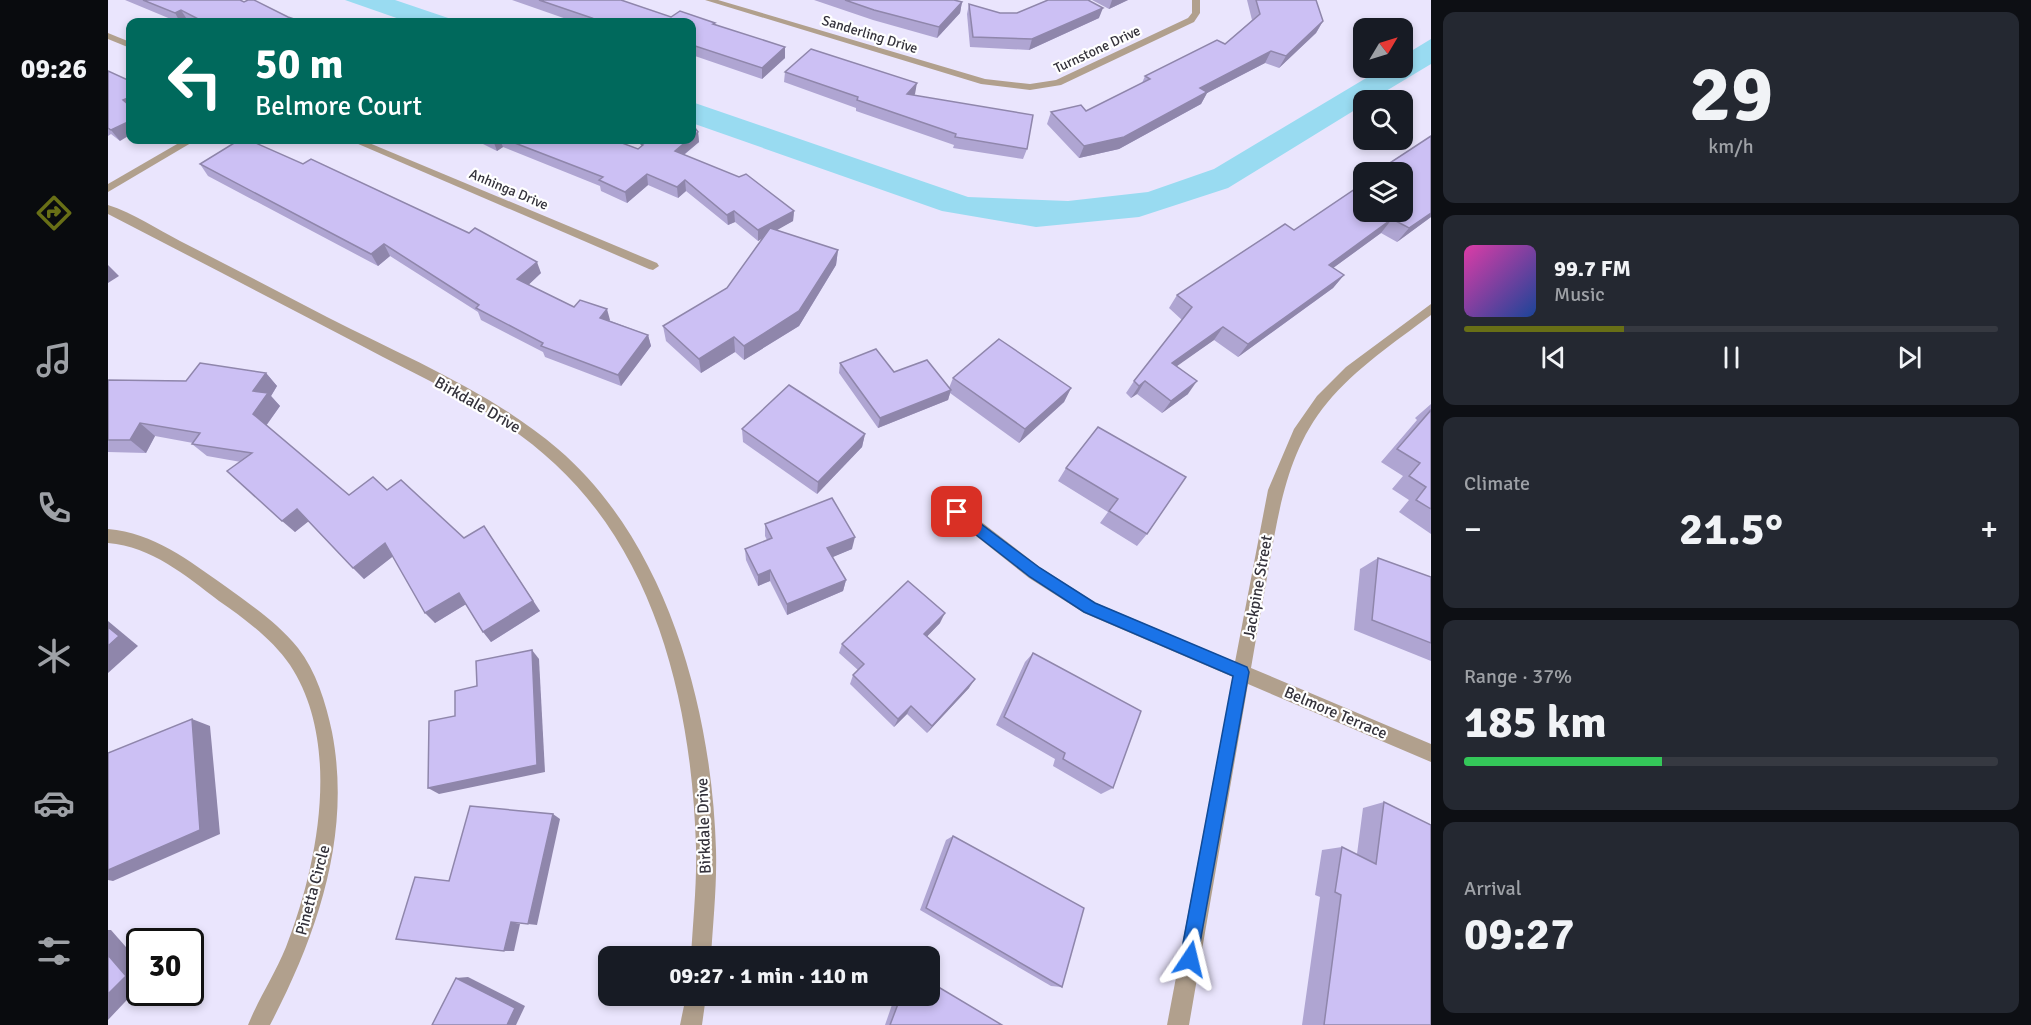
<!DOCTYPE html>
<html lang="en">
<head>
<meta charset="utf-8">
<style>
  body { margin:0; font-family:Signika,sans-serif; background:#242831; color:#f1f3f6; height:100vh; display:flex; flex-direction:column; font-size:22px; white-space:nowrap }
  * { box-sizing:border-box; margin:0 }
  p { font-size:20px; color:#9ea1a6 }
  .icon { flex:none; width:33px; height:33px; fill:none; stroke:currentColor; stroke-width:2; stroke-linecap:round; stroke-linejoin:round }
  .map { position:relative; flex:1; overflow:hidden }
  .drawer { display:flex; flex-direction:column; gap:12px; padding:12px; background:#0d0f14; width:600px }
  .drawer>* { flex:none }
  .top-card { position:absolute; left:18px; top:18px; width:570px; height:126px; border-radius:12px; box-shadow:0 3px 9px #0003; background:#00695c; color:#fff; overflow:hidden }
  .needle { width:39px; rotate:52deg }
  .fabs { position:absolute; left:1245px; top:18px; display:grid; gap:12px }
  .fabs a { display:grid; place-items:center; width:60px; height:60px; border-radius:12px; background:#171b24; box-shadow:0 3px 9px #0003; font-size:30px }
  .speed { position:absolute; left:18px; top:928px; display:flex; gap:12px; font-size:30px; font-weight:700; text-align:center }
  .speed>* { display:grid; place-content:center; width:78px; height:78px; border-radius:50%; background:#171b24; box-shadow:0 3px 9px #0003; line-height:1 }
  .speed .limit { border:3px solid #111; border-radius:9px; background:#fff; color:#111 }
  .pin { position:absolute; display:grid; place-items:center; width:51px; height:51px; color:#fff; margin:-26px; border-radius:12px; box-shadow:0 3px 9px #0006 }
  .me { position:absolute; width:66px; margin:-33px; rotate:10deg; stroke-linejoin:round; filter:drop-shadow(0 0 4px #0008) }
  .turn { display:flex; align-items:center; gap:21px; height:126px; padding:0 30px; font-size:27px }
  .turn .icon { width:78px; height:78px; stroke-width:2.5 }
  .turn b { display:block; font-size:42px; line-height:51px }
  .big { font-size:45px; font-weight:800; line-height:1.1 }
  .drawer .card { flex:1; display:flex; flex-direction:column; justify-content:center; gap:9px; min-width:0; padding:0 21px; border-radius:12px; background:#242831 }
  .drawer .dial { align-items:center; gap:0 }
  .dial b { font-size:78px; line-height:1 }
  .song { display:flex; align-items:center; gap:18px }
  .cover { width:72px; height:72px; border-radius:9px; background:linear-gradient(135deg,hsl(320 70% 55%),hsl(220 70% 35%)) }
  .played { height:6px; border-radius:3px; background:linear-gradient(90deg,#686f16 30%,#363941 30%) }
  .keys { display:flex; justify-content:space-around; direction:ltr }
  .heat { display:flex; justify-content:space-between; align-items:center; font-size:33px; direction:ltr }
  .charge { height:9px; border-radius:4px; background:linear-gradient(90deg,#34c759 37%,#363941 0) }
  .trip { position:absolute; left:490px; top:946px; width:342px; height:60px; border-radius:12px; background:#171b24; box-shadow:0 3px 9px #0003; font-weight:800; line-height:60px; text-align:center }
  main { display:flex; flex:1; min-height:0 }
  .menu { display:flex; flex-direction:column; width:108px; justify-content:space-around; align-items:center; background:#090b0e; color:#9ea1a6 }
  .menu .icon { width:42px; height:42px }
  .menu .selected { color:#686f16 }
  .menu b { font-size:27px; color:#f1f3f6 }
  .map>svg:first-child { display:block }
</style>
</head>
<body>
<main>
<nav class="menu">
<b>09:26</b>
<svg class="icon selected" aria-label="directions" viewBox="0 0 24 24"><path d="M12 3l9 9-9 9-9-9zM9 14v-3h6M13 9l2 2-2 2"/></svg>
<svg class="icon" aria-label="music" viewBox="0 0 24 24"><path d="M9 18V5l10-2v13"/><circle cx="6" cy="18" r="3"/><circle cx="16" cy="16" r="3"/></svg>
<svg class="icon" aria-label="phone" viewBox="0 0 24 24"><path d="M5 4h4l2 5-3 2q2 4 5 5l2-3 5 2v4C11 20 4 13 5 4z"/></svg>
<svg class="icon" aria-label="climate" viewBox="0 0 24 24"><path d="M12 3v18M4 7l16 10M4 17L20 7"/></svg>
<svg class="icon" aria-label="car" viewBox="0 0 24 24"><path d="M5 17H2v-5l4-1 3-4h7l3 4 3 1v5h-3M9 17h6M6 11h13"/><circle cx="7" cy="17" r="2"/><circle cx="17" cy="17" r="2"/></svg>
<svg class="icon" aria-label="filters" viewBox="0 0 24 24"><path d="M4 7h16M4 17h16"/><circle cx="9" cy="7" r="2"/><circle cx="15" cy="17" r="2"/></svg>
</nav>
<div class="map">
<svg width="1323" height="1025" viewBox="0 0 1323 1025">
  <rect width="100%" height="100%" fill="#eae5fd"/>
  <g fill="#99dbf1">
    <polygon points="237,0 287,0 352,22 300,22"/>
    <polygon points="1323,39 1323,64 1263,100 1256,100 1255,105 1120,188 1031,217 928,227 834,211 584,123 584,102 860,197 960,201 1040,192 1106,169 1275,68 1294,68 1295,56"/>
  </g>
  <g fill="none" stroke-linecap="round" stroke-linejoin="round">
    <g fill="#b1a08d" fill-rule="evenodd">
      <polygon points="597,0 610,0 877,79 922,84 948,80 1080,18 1084,13 1084,0 1092,0 1092,13 1086,22 953,85 922,90 873,84"/>
      <polygon points="0,33 22,42 22,48 0,39"/>
      <polygon points="76,140 88,140 0,192 0,184"/>
      <polygon points="241,140 254,140 549,263 551,266 545,270 541,269"/>
      <path d="M1323 304V315C1287 342 1248 368 1219 403 1181 449 1172 504 1162 560 1156 596 1149 632 1143 668L1323 744V762L1140 684 1081 1025H1059L1125 677 976 613 921 578 844 517 842 512 844 507 849 506 854 507 933 568 988 603 1127 662 1160 490 1186 429 1209 396 1238 367Z"/>
      <path d="M0 529C46 533 80 560 117 586 143 605 170 623 190 648 208 671 218 703 224 732 244 835 209 935 162 1025H140C151 998 167 974 178 947 210 865 234 744 182 665 164 639 137 619 111 601 77 575 44 547 0 543Z"/>
    </g>
    <g fill="#b1a08d" fill-rule="evenodd">
      <path d="M0 205C25 213 49 229 72 241 121 266 170 291 219 317 297 357 382 391 450 449 560 543 604 711 608 850 609 886 605 922 603 957H583C585 920 589 884 588 847 584 711 551 560 447 464 392 412 322 382 256 347 170 302 85 258 0 214Z"/>
      <polygon points="578,996 598,996 594,1025 572,1025"/>
    </g>
  </g>
  <g fill="#afa5d2">
    <polygon points="17,0 132,0 195,22 82,22 80,21 76,22 70,22"/>
    <polygon points="404,0 513,0 563,17 607,25 677,58 654,79 584,55 584,22 467,22"/>
    <polygon points="706,0 846,0 854,2 852,13 829,38 765,20"/>
    <polygon points="984,0 1020,0 1001,9"/>
    <polygon points="1139,0 1208,0 1215,21 1208,33 1171,68 1157,63 1099,93 1093,104 1011,149 971,158 939,124 943,112 978,111 1034,83 1037,76 1117,44 1144,20"/>
    <polygon points="861,4 892,13 991,18 921,50 862,47 859,14"/>
    <polygon points="0,71 12,141 3,134 0,136"/>
    <polygon points="677,72 807,94 806,95 919,149 915,159 845,148 846,145 748,111 748,108 676,82"/>
    <polygon points="590,132 591,142 576,155 686,211 685,221 668,230 730,250 728,265 691,326 636,360 627,352 593,373 558,341 555,326 619,288 656,237 650,241 627,222 620,225 578,191 570,198 540,185 519,203 493,191 492,186 395,147 389,151 367,140 506,140 530,149 533,146 533,144 541,140"/>
    <polygon points="1323,136 1323,217 1289,242 1273,233 1225,268 1236,275 1225,288 1130,357 1106,340 1068,366 1080,394 1054,413 1029,394 1023,398 1018,393 1026,381 1074,320 1061,308 1069,295 1294,172 1267,172"/>
    <polygon points="92,164 433,273 420,285 466,307 540,335 543,346 513,386 437,357 435,352 373,320 370,312 282,256 270,266 100,176"/>
    <polygon points="732,363 786,372 841,388 845,378 963,388 956,402 911,443 842,393 840,400 770,428 731,373"/>
    <polygon points="158,373 169,386 163,396 172,406 158,426 241,495 279,490 432,611 383,642 358,604 327,623 285,556 256,579 200,521 187,532 133,462 99,456 84,444 85,443 47,436 38,453 0,452 0,380 78,381"/>
    <polygon points="1323,404 1323,534 1291,512 1301,500 1284,489 1295,476 1273,462 1309,420 1307,418"/>
    <polygon points="990,427 1039,534 1029,546 992,523 1000,512 950,481 958,468"/>
    <polygon points="634,429 757,434 754,447 709,494 635,442"/>
    <polygon points="657,524 744,549 724,557 738,580 735,591 679,615 662,581 650,586 638,560 637,549 659,540 657,536"/>
    <polygon points="1270,558 1323,577 1323,661 1246,630 1252,569"/>
    <polygon points="832,623 819,636 861,688 819,733 799,714 786,727 742,684 745,675 750,670 731,653 734,644"/>
    <polygon points="925,653 1005,788 993,794 945,766 947,759 888,725 917,662"/>
    <polygon points="1276,802 1323,1025 1194,1025 1212,897 1207,895 1214,850 1234,847 1249,854 1255,808"/>
    <polygon points="845,836 954,987 943,986 812,910 838,840"/>
    <polygon points="787,996 822,996 894,1025 777,1025"/>
  </g>
  <g fill="#8f86ab">
    <polygon points="1004,0 1020,0 1001,9"/>
    <polygon points="854,2 852,13 829,38 831,27"/>
    <polygon points="995,8 991,18 921,50 924,39"/>
    <polygon points="73,10 80,21 76,22 72,22 67,13"/>
    <polygon points="1215,21 1208,33 1171,68 1178,56"/>
    <polygon points="677,47 677,58 654,79 654,68"/>
    <polygon points="1163,51 1157,63 1099,93 1093,104 1011,149 971,158 976,146 1092,88"/>
    <polygon points="809,83 807,94 798,104 799,94"/>
    <polygon points="22,97 22,110 15,100"/>
    <polygon points="22,121 22,135 12,141 3,130"/>
    <polygon points="590,132 591,142 568,161 567,151 580,140 584,140 584,137"/>
    <polygon points="385,140 392,140 395,147 389,151"/>
    <polygon points="539,174 540,185 519,203 517,192"/>
    <polygon points="577,180 578,191 570,198 569,187"/>
    <polygon points="626,211 627,222 620,225 619,215"/>
    <polygon points="686,211 685,221 650,241 650,230"/>
    <polygon points="1323,213 1323,217 1289,242 1301,228"/>
    <polygon points="1284,219 1273,233 1210,279 1221,265"/>
    <polygon points="276,244 282,256 270,266 263,254"/>
    <polygon points="730,250 728,265 691,326 636,360 636,346"/>
    <polygon points="429,262 433,273 414,291 409,279"/>
    <polygon points="0,265 11,276 0,283"/>
    <polygon points="1236,275 1225,288 1130,357 1140,344"/>
    <polygon points="499,309 502,320 495,329 492,318"/>
    <polygon points="1115,327 1106,340 1055,376 1064,363"/>
    <polygon points="540,335 543,346 513,386 510,375"/>
    <polygon points="626,337 627,352 593,373 591,359"/>
    <polygon points="158,373 169,386 163,396 172,406 157,427 145,414 145,391"/>
    <polygon points="1037,381 1029,394 1023,398 1031,386"/>
    <polygon points="1089,381 1080,394 1054,413 1063,401"/>
    <polygon points="963,388 956,402 911,443 917,429"/>
    <polygon points="843,390 840,400 770,428 772,418"/>
    <polygon points="32,423 47,436 38,453 22,440"/>
    <polygon points="757,434 754,447 709,494 710,482"/>
    <polygon points="189,509 201,521 187,532 174,521"/>
    <polygon points="376,526 432,611 383,642 375,632"/>
    <polygon points="747,537 744,549 718,560 719,548"/>
    <polygon points="277,543 288,554 256,579 245,568"/>
    <polygon points="662,570 662,581 650,586 650,575"/>
    <polygon points="738,580 735,591 679,615 679,604"/>
    <polygon points="351,593 360,603 327,623 317,613"/>
    <polygon points="837,613 832,623 812,644 816,634"/>
    <polygon points="0,621 30,646 0,673"/>
    <polygon points="424,650 431,659 437,772 331,794 320,788"/>
    <polygon points="867,679 861,688 819,733 824,726"/>
    <polygon points="803,706 799,714 786,727 790,719"/>
    <polygon points="84,719 102,726 112,834 5,881 0,880 0,870"/>
    <polygon points="445,814 452,819 429,925 420,924"/>
    <polygon points="403,922 412,924 406,951 396,951"/>
    <polygon points="0,930 3,930 32,963 32,986 0,1020"/>
    <polygon points="360,977 417,1006 408,1025 399,1025 348,978"/>
  </g>
  <g fill="#ccc0f4" stroke="#8f86ab" stroke-width="1.5">
    <polygon points="35,0 132,0 136,2 140,0 146,0 180,17 195,22 96,22 73,10 67,13"/>
    <polygon points="431,0 513,0 563,17 572,11 607,23 605,24 677,47 654,68 584,45 584,22 483,22 480,21 484,18"/>
    <polygon points="737,0 846,0 854,2 831,27 766,10"/>
    <polygon points="940,0 980,0 995,8 924,39 865,37 861,4 892,13 909,13"/>
    <polygon points="1148,0 1208,0 1215,21 1178,56 1163,51 1092,88 1099,92 1016,137 976,146 943,112 973,105 978,111 1042,79 1037,76 1109,40 1117,44 1152,14"/>
    <polygon points="703,49 809,83 799,94 925,115 919,149 847,137 848,134 749,100 750,97 677,72"/>
    <polygon points="0,71 22,81 22,97 15,100 22,106 22,121 3,130 0,128"/>
    <polygon points="584,124 590,132 584,137"/>
    <polygon points="1323,136 1323,213 1301,228 1284,219 1221,265 1236,275 1140,344 1115,327 1064,363 1089,381 1063,401 1037,381 1031,386 1026,381 1084,307 1069,295 1177,224 1186,230 1256,183 1256,212 1294,212 1294,172 1268,172"/>
    <polygon points="131,140 141,140 195,164 203,159 361,233 367,228 429,262 409,279 466,307 472,300 499,309 492,318 540,335 510,375 433,346 435,343 368,308 371,305 276,244 263,254 92,164"/>
    <polygon points="399,140 506,140 530,149 535,145 533,144 535,140 580,140 567,151 631,177 638,174 686,211 650,230 626,211 619,215 577,180 569,187 539,174 517,192 491,180 495,177"/>
    <polygon points="662,228 730,250 691,311 636,346 626,337 591,359 555,326 619,288"/>
    <polygon points="891,339 963,388 917,429 845,378"/>
    <polygon points="768,349 786,372 819,360 843,390 772,418 732,363"/>
    <polygon points="92,363 158,373 145,391 160,393 145,414 241,495 265,477 279,490 293,480 356,538 376,526 425,601 375,632 351,593 317,613 277,543 245,568 189,509 174,521 119,471 144,453 84,444 92,433 32,423 22,440 0,440 0,380 78,381"/>
    <polygon points="681,385 757,434 710,482 634,429"/>
    <polygon points="1323,410 1323,509 1308,500 1318,487 1301,476 1312,463 1289,449"/>
    <polygon points="990,427 1078,477 1039,534 1001,511 1010,499 958,468"/>
    <polygon points="724,498 747,537 719,548 738,580 679,604 662,570 650,575 637,549 664,538 657,524"/>
    <polygon points="1270,558 1323,577 1323,643 1264,620"/>
    <polygon points="800,581 837,613 816,634 867,679 824,726 803,706 790,719 745,675 756,664 734,644"/>
    <polygon points="0,627 11,636 0,646"/>
    <polygon points="424,650 429,765 320,788 321,721 347,716 347,691 369,686 368,661"/>
    <polygon points="925,653 1033,711 1005,788 955,759 957,753 896,717"/>
    <polygon points="84,719 92,830 0,870 0,753"/>
    <polygon points="1276,802 1323,825 1323,1025 1216,1025 1233,895 1227,892 1234,847 1268,864"/>
    <polygon points="362,806 445,814 420,924 403,922 396,951 288,939 307,877 341,881"/>
    <polygon points="845,836 976,908 954,987 818,908"/>
    <polygon points="0,955 18,976 0,994"/>
    <polygon points="348,978 407,1008 399,1025 324,1025"/>
    <polygon points="822,982 894,1025 782,1025 793,996 822,996"/>
  </g>
  <polygon fill="#1a73e8" stroke="#114b97" stroke-width="1.5" points="849,506 932,568 987,603 1139,667 1141,672 1088,965 1082,968 1075,965 1072,959 1125,676 976,612 922,577 844,516 842,512 844,508"/>
  <g text-anchor="middle" stroke-width="4.5" stroke-linejoin="round" paint-order="stroke">
    <g font-size="14" fill="#34323b" stroke="#fff">
      <text transform="translate(762 34) rotate(17)" y="5">Sanderling Drive</text>
      <text transform="translate(989 49) rotate(-25)" y="5">Turnstone Drive</text>
      <text transform="translate(401 189) rotate(23)" y="5">Anhinga Drive</text>
    </g>
    <g font-size="16" fill="#34323b" stroke="#fff">
      <text transform="translate(370 404) rotate(30)" y="6">Birkdale Drive</text>
      <text transform="translate(1149 587) rotate(-80)" y="6">Jackpine Street</text>
      <text transform="translate(1228 712) rotate(23)" y="6">Belmore Terrace</text>
      <text transform="translate(595 826) rotate(-92)" y="6">Birkdale Drive</text>
      <text transform="translate(204 890) rotate(-75)" y="6">Pinetta Circle</text>
    </g>
  </g>
</svg>
<div class="fabs">
<a><svg class="needle" viewBox="-14 -14 28 28"><path d="M0-13l5 13h-10z" fill="#e53935"/><path d="M0 13l5-13h-10z" fill="#9ea1a6"/></svg></a>
<a><svg class="icon" aria-label="search" viewBox="0 0 24 24"><circle cx="10" cy="10" r="6"/><path d="M15 15l6 6"/></svg></a>
<a><svg class="icon" aria-label="layers" viewBox="0 0 24 24"><path d="M12 4l9 5-9 5-9-5zM3 14l9 5 9-5"/></svg></a>
</div>
<div class="speed"><div class="limit">30</div></div>
<div class="pin" style="left:849px;top:512px;background:#d93025"><svg class="icon" aria-label="arrive" viewBox="0 0 24 24"><path d="M6 21V4h12l-3 4 3 4H6"/></svg></div>
<svg class="me" style="left:1082px;top:959px" viewBox="-20 -20 40 40"><path d="M0-17L14 15 0 8-14 15z" fill="#1a73e8" stroke="#fff" stroke-width="4"/></svg>
<div class="trip">09:27 · 1 min · 110 m</div>
<div class="top-card">
<div class="turn"><svg class="icon" aria-label="left" viewBox="0 0 24 24"><path d="M17 20v-9H6M10 6l-5 5 5 5"/></svg><div><b>50 m</b>Belmore Court</div></div>
</div>
</div>
<section class="drawer">
<div class="card dial"><b>29</b><p>km/h</p></div>
<div class="card">
<div class="song"><i class="cover"></i><div><b>99.7 FM</b><p>Music</p></div></div>
<div class="played"></div>
<div class="keys"><svg class="icon" aria-label="previous" viewBox="0 0 24 24"><path d="M18 5L8 12l10 7zM5 5v14"/></svg><svg class="icon" aria-label="pause" viewBox="0 0 24 24"><path d="M8 5v14M16 5v14"/></svg><svg class="icon" aria-label="next" viewBox="0 0 24 24"><path d="M6 5l10 7-10 7zM19 5v14"/></svg></div>
</div>
<div class="card"><p>Climate</p>
<div class="heat"><a>−</a><b class="big">21.5°</b><a>+</a></div>
</div>
<div class="card"><p>Range · 37%</p><b class="big">185 km</b><div class="charge"></div></div>
<div class="card"><p>Arrival</p><b class="big">09:27</b></div>
</section>
</main>
</body>
</html>
